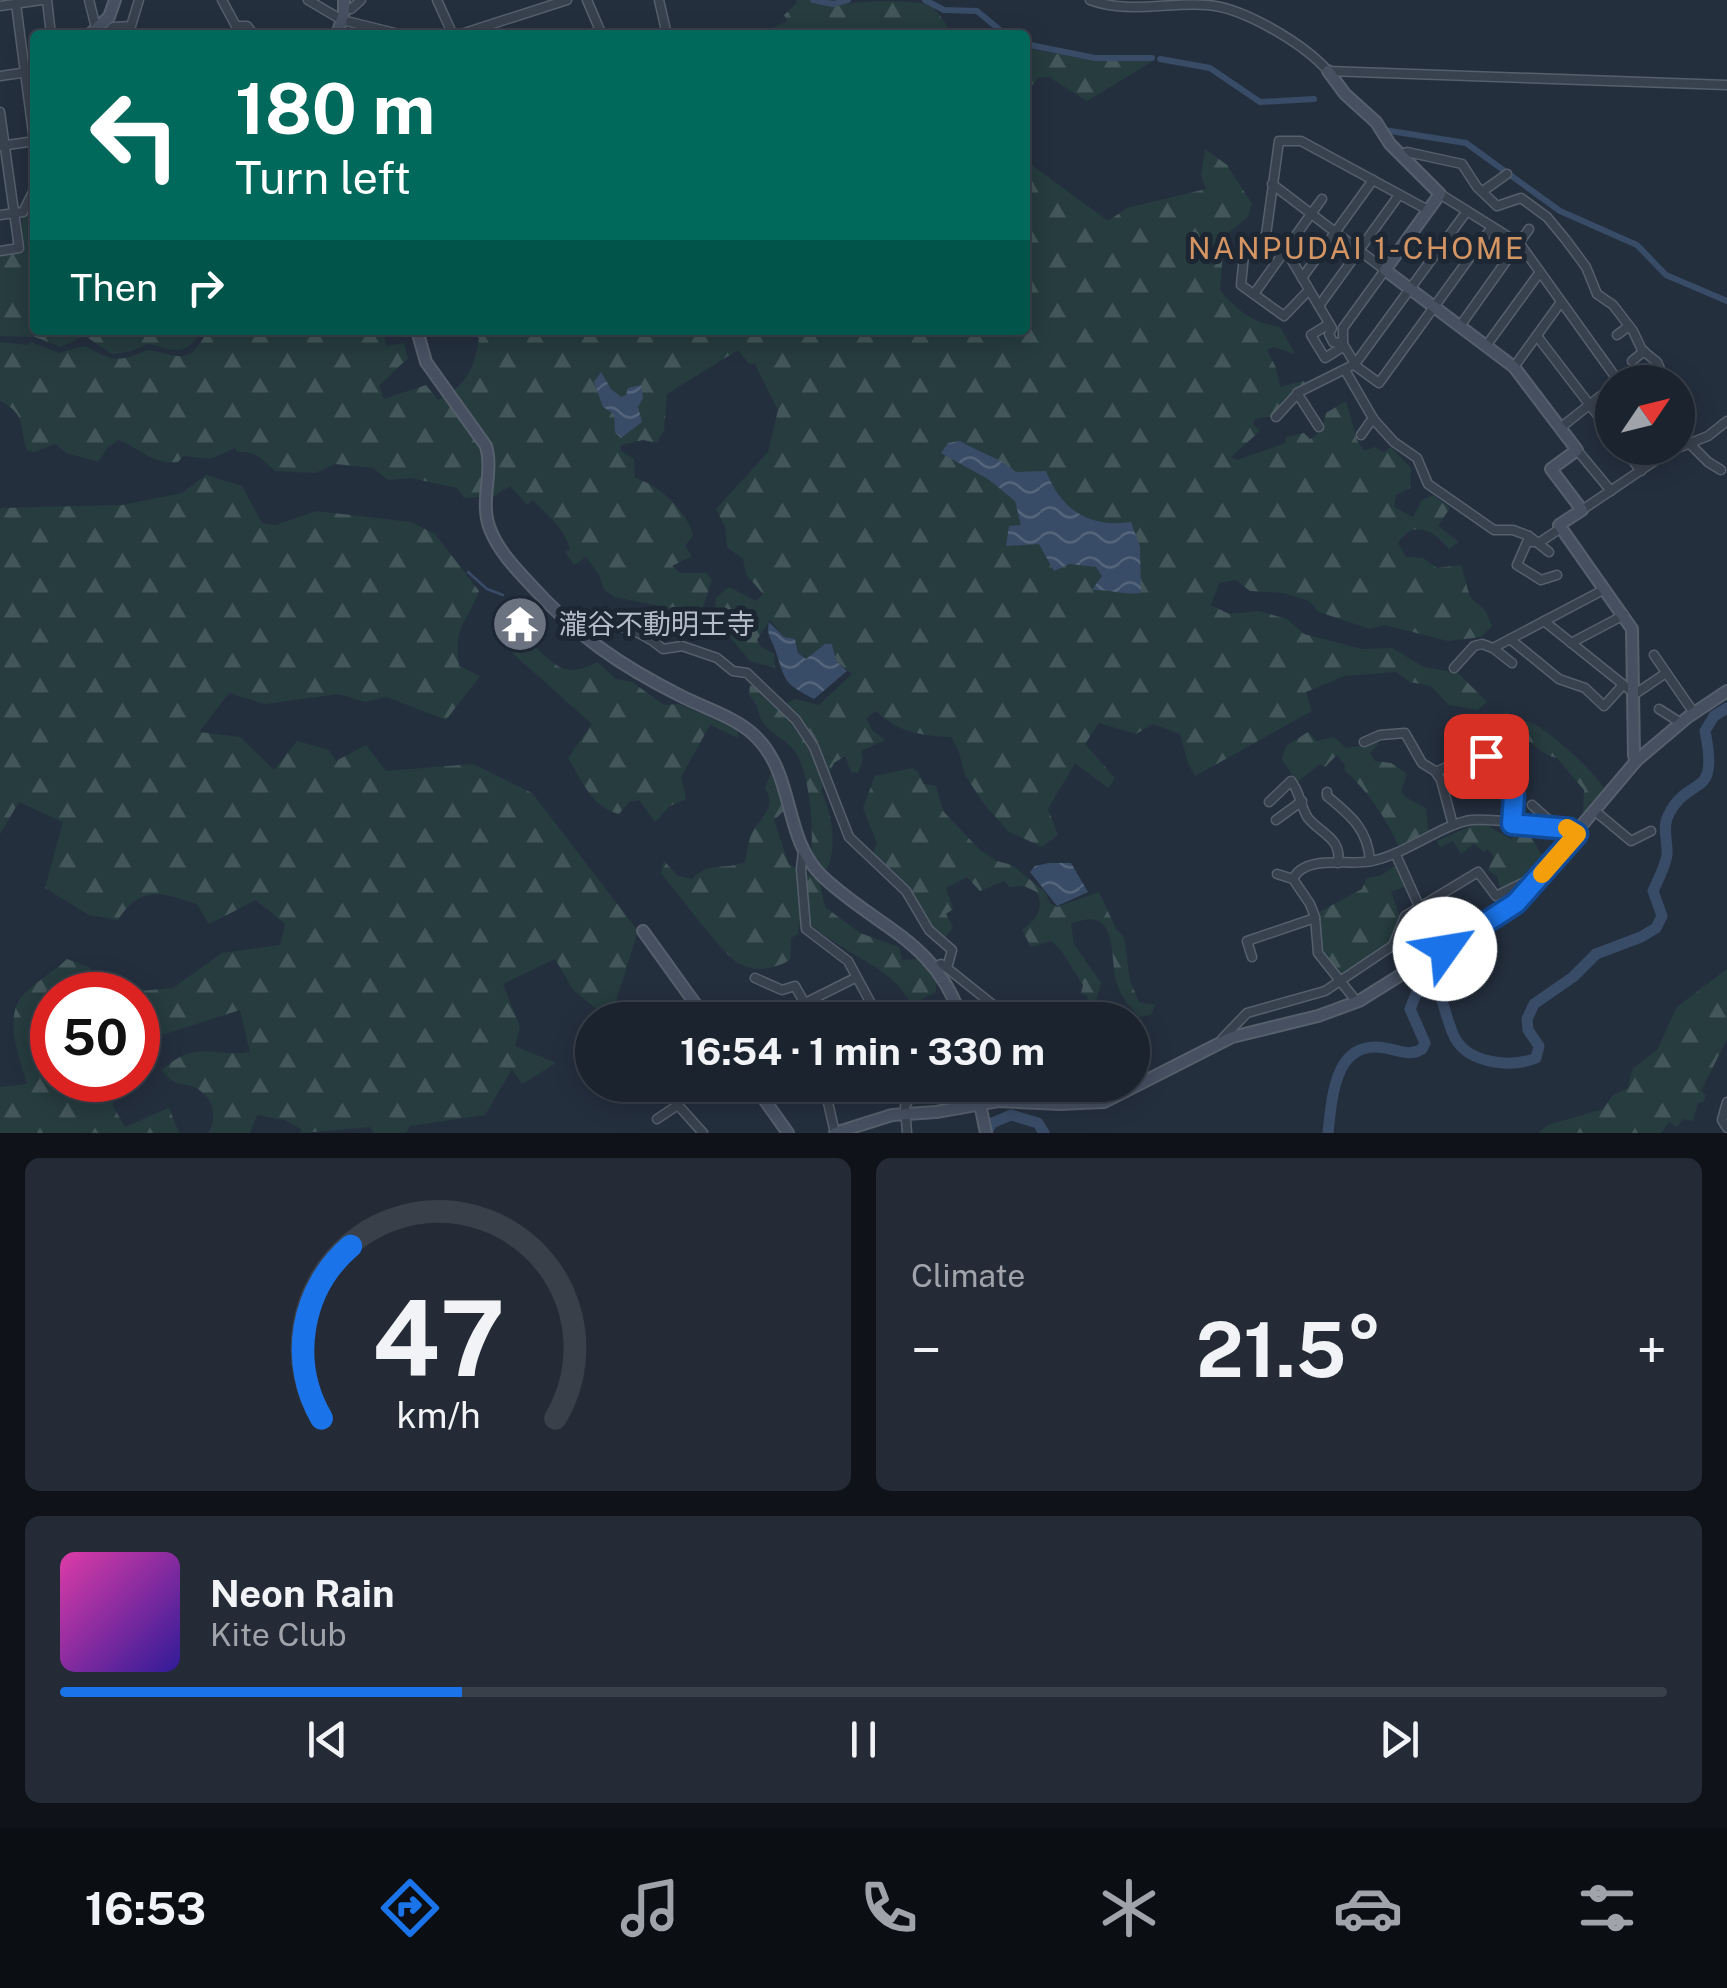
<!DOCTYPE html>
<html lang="en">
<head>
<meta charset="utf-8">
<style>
  body { margin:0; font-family:"Public Sans","Noto Sans JP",sans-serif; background:#242b36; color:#f1f3f6; height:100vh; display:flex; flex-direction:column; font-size:38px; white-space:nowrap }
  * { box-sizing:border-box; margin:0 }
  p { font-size:32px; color:#a0a4aa }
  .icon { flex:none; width:55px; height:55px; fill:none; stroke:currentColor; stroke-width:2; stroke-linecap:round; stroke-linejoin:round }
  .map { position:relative; height:1133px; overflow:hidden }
  .sheet { display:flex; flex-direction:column; gap:25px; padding:25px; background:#0f1319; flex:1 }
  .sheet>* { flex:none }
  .guide { position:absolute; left:30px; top:30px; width:1000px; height:305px; border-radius:10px; box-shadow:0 5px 25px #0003,0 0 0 2px #39404a; background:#00695c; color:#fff; overflow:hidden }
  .needle { width:65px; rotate:55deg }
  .tools { position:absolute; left:1595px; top:365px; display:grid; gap:20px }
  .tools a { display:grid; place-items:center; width:100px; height:100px; border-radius:50%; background:#1b232e; box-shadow:0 5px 25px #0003,0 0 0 2px #39404a; font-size:50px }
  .speed { position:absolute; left:30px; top:972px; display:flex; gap:20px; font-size:50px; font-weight:700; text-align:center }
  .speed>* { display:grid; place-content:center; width:130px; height:130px; border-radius:50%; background:#1b232e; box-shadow:0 5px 25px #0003,0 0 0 2px #39404a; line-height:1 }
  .speed .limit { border:15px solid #d22; background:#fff; color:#111 }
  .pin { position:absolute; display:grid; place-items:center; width:85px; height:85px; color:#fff; margin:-42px; border-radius:20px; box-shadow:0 5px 15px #0006 }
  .me { position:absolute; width:110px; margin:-55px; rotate:58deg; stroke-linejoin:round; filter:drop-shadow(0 0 8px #0008) }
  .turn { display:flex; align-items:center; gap:35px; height:210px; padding:0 40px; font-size:45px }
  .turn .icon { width:130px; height:130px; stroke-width:2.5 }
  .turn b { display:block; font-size:70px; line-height:85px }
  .then { display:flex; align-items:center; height:95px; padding:0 40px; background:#0003; gap:20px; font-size:38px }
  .big { font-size:75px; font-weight:700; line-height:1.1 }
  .sheet .card { flex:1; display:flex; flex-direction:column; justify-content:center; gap:15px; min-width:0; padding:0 35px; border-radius:15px; background:#242b36 }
  .sheet .dial { align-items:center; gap:0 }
  .dial svg { height:260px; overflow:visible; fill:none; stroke:#39404a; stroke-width:7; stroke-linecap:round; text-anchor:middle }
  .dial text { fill:#f1f3f6; stroke:none }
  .song { display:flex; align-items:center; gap:30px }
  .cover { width:120px; height:120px; border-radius:15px; background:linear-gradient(135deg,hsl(320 70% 55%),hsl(250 70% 35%)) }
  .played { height:10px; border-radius:5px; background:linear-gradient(90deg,#1a73e8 25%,#39404a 25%) }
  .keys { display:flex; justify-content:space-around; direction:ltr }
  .heat { display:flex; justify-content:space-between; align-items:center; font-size:55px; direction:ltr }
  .sheet .tiles { flex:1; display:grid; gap:25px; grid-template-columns:1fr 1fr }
  .card:last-child { grid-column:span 2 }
  .trip { position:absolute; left:575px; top:1002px; width:575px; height:100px; border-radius:50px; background:#1b232e; box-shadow:0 5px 25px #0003,0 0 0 2px #39404a; font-weight:700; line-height:100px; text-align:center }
  .menu { display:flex; height:160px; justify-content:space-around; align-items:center; background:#0b0e12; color:#a0a4aa }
  .menu .icon { width:70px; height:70px }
  .menu .selected { color:#1a73e8 }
  .menu b { font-size:45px; color:#f1f3f6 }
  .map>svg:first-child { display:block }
</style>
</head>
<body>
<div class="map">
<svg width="1727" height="1133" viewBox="0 0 1727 1133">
  <defs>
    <pattern id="forest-firs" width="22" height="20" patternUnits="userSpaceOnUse" patternTransform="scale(2.5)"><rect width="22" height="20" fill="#263c3f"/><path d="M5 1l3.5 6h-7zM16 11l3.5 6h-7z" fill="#435659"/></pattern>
    <pattern id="water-waves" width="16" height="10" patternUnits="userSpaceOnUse" patternTransform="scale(2.5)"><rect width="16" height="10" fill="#394c67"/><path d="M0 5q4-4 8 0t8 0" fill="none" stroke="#53647b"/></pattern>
  </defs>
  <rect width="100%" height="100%" fill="#242f3e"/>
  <g fill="url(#forest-firs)">
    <path d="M797 0H832L837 6C857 0 912 0 930 5 940 12 945 26 955 35H769L768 30 787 21 784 15 796 4Z"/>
    <polygon points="1025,48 1096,61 1153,61 1087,101 1049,77 1038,78 1025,93"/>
    <path d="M1205 149 1227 165 1252 204 1247 218 1224 236 1220 290C1237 311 1253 323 1280 327L1295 354 1274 347 1267 350 1276 368 1280 387 1304 381 1306 386 1273 416 1255 419 1253 424 1260 431 1231 457 1237 460 1286 443V437L1304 433 1310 439 1322 431 1326 413 1346 401 1357 440 1364 451 1375 447 1383 452 1391 447 1411 468 1410 488 1396 495 1394 507 1413 517 1422 500 1433 495 1450 508 1438 526 1459 542 1449 549C1434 530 1413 519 1398 543L1406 557 1423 558 1437 568 1461 565 1470 597 1485 610 1492 626 1481 637 1448 641 1385 625 1370 629 1319 612 1309 601 1284 593 1250 591 1236 580 1219 583 1211 605 1229 614 1259 611 1287 619 1304 634 1362 649 1392 648 1424 667 1458 673 1487 702 1478 710 1449 705 1431 686 1410 682 1396 672 1344 676 1306 692 1312 711 1195 776 1188 763 1180 734 1153 724 1136 734 1099 723 1085 744 1115 778 1108 788 1075 763 1048 809 1058 835 1042 847 1008 831 984 804 965 775 959 752 951 737C921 736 898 732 876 711L866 718 872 730 885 740 861 751 863 759 858 773 851 772 845 756 834 763 821 791C832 812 838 849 826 870L811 856C814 830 810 769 793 749 785 739 770 733 763 722 756 711 761 708 749 695L750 685 785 704 795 699 819 705 852 674 836 661 832 644H825L806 659 799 653 795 639 784 637 770 620 757 640 761 647 774 653 775 668 750 661 715 619 716 598 729 587 756 601 763 594 746 574 743 559 727 547 725 527 716 509 768 452 778 410 755 364H749L738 350 667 394 664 430 657 443 643 440 621 445V451L634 459 635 478C658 484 687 511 693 535L685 546 692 556 672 566 680 573H706L712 580 703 607 679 625 655 605 615 597 604 590 599 574 586 557 574 565 565 552 570 549C563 526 549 517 533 500L527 505 510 486 494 496 464 498 457 488 411 478 388 480 373 468 335 464 315 473 275 471C262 459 257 451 238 452L235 448 210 459 183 456 178 462C153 465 140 448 118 440L107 448 98 462 67 453 55 444 34 452 27 450C18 426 28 415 0 401V342L27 345 31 342 59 353 84 346C112 360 116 364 147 350 179 353 187 370 208 330H383L386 346 404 343 408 359C396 367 387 380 379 385L384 399 426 385 438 400C466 387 475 367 479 338L465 330H1025V160L1108 221 1127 208 1206 189 1201 175Z"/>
    <path d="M29 211 35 213V330H202C186 358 173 350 148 344L128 352 112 354 88 338 81 337 61 347 35 337 0 336V255L22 253V217Z"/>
    <path d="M206 475 242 486 262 523 276 525 316 511 411 522 435 534 479 591C465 628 454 622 459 666L480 676 446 720 387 697 365 702 339 694 265 704 229 693 199 732 240 737 274 770 297 741 329 750 336 761 366 745 386 771 473 764 532 793 638 931 610 1020H592V1051L583 1055 578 1039 597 1009 574 991 555 959 503 984 520 1027 515 1046 556 1063 522 1084 512 1069 485 1115 410 1126 406 1133H374L370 1127 301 1133V1129L284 1120 257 1115 250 1133H208C218 1118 214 1100 198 1089 182 1080 175 1089 162 1070 198 1038 211 1058 250 1052L240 1010 162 1035 139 991 173 988 222 953 280 945 285 924 256 900 209 924 197 904C162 893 141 884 118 920L89 915 45 888 63 822 19 802 0 834V508L122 505 182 493Z"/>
    <path d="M522 636C551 658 560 683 597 662L616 679 632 682 664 705 679 704 738 730V738L710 725 681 777 686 799 670 806 655 822 639 800 629 802 619 814C592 807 582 781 568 758L592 724 510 651 509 644Z"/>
    <path d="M1507 712C1516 722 1525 719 1536 725 1557 738 1593 770 1606 791L1583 818 1584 790 1557 758C1539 755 1528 736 1512 731 1506 730 1500 730 1495 728V718Z"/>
    <path d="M1308 732 1317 741 1334 737 1346 748 1364 746 1377 739 1378 745 1370 753 1375 761 1391 763 1407 774 1401 791 1405 797 1426 808 1429 836 1399 847C1386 818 1368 791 1344 770L1345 765 1337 755 1325 767 1320 764 1297 782 1282 759 1286 746Z"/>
    <path d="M912 768 918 772 924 784 936 786 943 811 980 850 997 861 1012 865 1045 892 1050 903 1057 907 1099 892 1116 929 1124 937 1130 981 1139 1002 1155 1005 1151 1015 1139 1017C1130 1007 1121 997 1117 984 1109 957 1120 903 1071 924L1074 944 1101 983 1096 1001 1102 1013 1095 1017 1087 996 1081 993 1083 985 1061 950 1051 941 1031 947 1022 930C1037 920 1044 909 1037 892L1024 886 1010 887 1004 881 980 891 967 877 946 888 953 909 946 914 953 927 946 937 932 926 912 892 872 855 877 843 863 808 875 776Z"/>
    <path d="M772 771 786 809 774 820 789 865 819 880 825 907 860 933 899 947 902 960 920 959 936 977V992L922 999 919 1007C906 1002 906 993 897 984 875 962 834 947 808 922L799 924 798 934 791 938 790 960C774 969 756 973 738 963 724 955 675 890 661 873L664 861 678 876 692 879C708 861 723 871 745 862 747 853 748 843 751 835 760 816 778 809 765 788Z"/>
    <polygon points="1476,824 1488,826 1511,839 1523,828 1534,831 1532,838 1544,860 1514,900 1498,903 1502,895 1497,876 1488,870 1494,857 1488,849 1484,852 1474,844 1461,854 1453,841 1440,847 1437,841"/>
    <path d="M1394 867 1400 870 1406 886 1391 892 1401 919 1391 946 1384 950 1378 948 1373 957 1344 978C1319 952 1319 947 1319 912L1362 889 1367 878 1380 876Z"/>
    <path d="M67 959 91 968 89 979 73 991V995H52V1080H114L113 1106 125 1127 169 1108 179 1133H0V1087L27 1084C20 1058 2 1017 24 994 37 981 54 971 67 959Z"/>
    <polygon points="1727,969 1727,1039 1701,1091 1706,1095 1704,1101 1698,1103 1693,1121 1683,1119 1677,1127 1669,1122 1661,1133 1538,1133 1548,1125 1603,1109 1613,1095 1628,1088 1633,1068 1657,1050 1677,1007"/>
  </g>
  <g fill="url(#water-waves)">
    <polygon points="601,372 611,389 621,397 626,395 628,388 641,385 643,398 638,407 642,422 621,438 615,432 614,414 603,407 594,382"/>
    <path d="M960 441C980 453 999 457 1016 472L1046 471C1061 510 1089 528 1131 522L1140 547 1141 593C1123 595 1109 589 1092 590L1102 576 1096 567 1069 564 1054 571 1039 544 1006 546 1009 526 1021 525 1015 501 988 479 941 453 948 443Z"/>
    <path d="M769 622 784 637 795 639 798 653 806 659 825 644H832L836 661 847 671 814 699C784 683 786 683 776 652 772 639 766 636 769 622Z"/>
    <polygon points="1049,863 1071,863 1088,892 1057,906 1030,872 1035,866"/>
  </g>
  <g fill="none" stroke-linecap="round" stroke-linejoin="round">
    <polyline stroke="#394c67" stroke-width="2.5" points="468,572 487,589 503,595"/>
    <g stroke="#394c67" stroke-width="6">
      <polyline points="813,0 833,4 848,0"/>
      <polyline points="925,0 944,10 977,11 1006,35"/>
      <polyline points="1025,44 1095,58 1152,58"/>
      <polyline points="1160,59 1210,68 1260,102 1314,99"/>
      <polyline points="1384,130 1466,143 1560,211 1637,245 1666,275 1727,301"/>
    </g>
    <g stroke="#394c67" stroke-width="11">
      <polyline points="986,1133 992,1123 1011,1115 1038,1123 1044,1133"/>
      <path d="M1328 1133C1332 1098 1334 1039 1385 1048 1399 1050 1409 1057 1422 1049L1425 1043 1410 1009 1416 994 1427 987 1439 992C1445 1007 1448 1025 1455 1038 1469 1064 1512 1068 1536 1058L1539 1046 1528 1030 1527 1019 1534 1004 1573 977 1596 954 1641 937 1656 928 1662 916 1653 891C1658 880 1665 867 1667 855 1668 842 1662 828 1668 816 1688 773 1720 803 1705 731L1714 716 1727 708"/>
    </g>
    <g stroke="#565f6c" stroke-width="11">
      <g id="street">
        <polyline points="47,0 51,35"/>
        <polyline points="89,0 96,28"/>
        <polyline points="222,0 236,26 247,26 254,35"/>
        <polyline points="308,0 342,20 403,35"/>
        <polyline points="437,0 453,35"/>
        <polyline points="587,0 602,35"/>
        <polyline points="659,0 667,35"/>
        <path d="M1090 0C1127 14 1168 2 1207 5 1243 7 1304 44 1328 71L1727 85"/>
        <polyline points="16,4 34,141"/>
        <polyline points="0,6 42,0"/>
        <polyline points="345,8 351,9 361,0"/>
        <polyline points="106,35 113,27 131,26 139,0"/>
        <polyline points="458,35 567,0"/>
        <polyline points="0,76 35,71"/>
        <polyline points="0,112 19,248 0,251"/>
        <polyline points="0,146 35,141"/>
        <polyline points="1401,155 1407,152 1462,164 1477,187 1497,206 1521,198 1547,217 1566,240 1586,267 1597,294 1613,305 1633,331 1642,350 1657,362 1666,382"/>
        <polyline points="1272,184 1385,270 1343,328 1343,344"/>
        <polyline points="1483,191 1507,174"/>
        <polyline points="1440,194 1520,244 1619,382"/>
        <polyline points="1311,214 1322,199"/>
        <polyline points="0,215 23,212 35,188"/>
        <polyline points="1266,235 1288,254 1332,328 1329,334 1333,342 1343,344 1357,367 1379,383 1492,227"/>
        <polyline points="1302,278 1373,180"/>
        <polyline points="1309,290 1284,316 1241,285 1244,255 1266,235 1279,141 1301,141 1428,210"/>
        <polyline points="1254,294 1311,214"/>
        <polyline points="1319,306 1399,195"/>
        <polyline points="1329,324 1311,335 1325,358 1344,346"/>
        <polyline points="1460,326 1529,229"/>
        <polyline points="1617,335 1629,326"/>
        <polyline points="1537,336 1612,434"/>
        <polyline points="1486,346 1540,272"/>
        <polyline points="1632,361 1644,351"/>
        <polyline points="1514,367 1561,302"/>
        <polyline points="1345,370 1374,420 1394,442 1417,458 1428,484 1494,530 1513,530 1529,536 1549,552"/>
        <polyline points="1648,382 1662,374"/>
        <polyline points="1297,393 1319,427"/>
        <polyline points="1678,401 1684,409 1678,418"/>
        <polyline points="1276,417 1299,392 1355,364 1467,211"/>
        <polyline points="1560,428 1612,387"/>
        <polyline points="1361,435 1373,418"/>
        <polyline points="1690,444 1708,462 1721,470"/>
        <polyline points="1623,448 1641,471"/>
        <polyline points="1577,450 1611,491"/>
        <polyline points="1582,510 1668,452 1708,436 1727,421"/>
        <polyline points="1557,575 1541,580 1517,565 1527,542 1540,542 1561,528"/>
        <polyline points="1544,621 1635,694 1666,673"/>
        <path d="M587 639 609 622C630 630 645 633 663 649L682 646 717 658 733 671 747 673 796 720 814 747 849 837 906 891 929 930 952 950 947 968"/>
        <polyline points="1510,639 1559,679 1585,688 1604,706 1623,685"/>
        <polyline points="1571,643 1624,615"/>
        <polyline points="1493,648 1512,663"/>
        <polyline points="1654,655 1694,713"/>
        <polyline points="1454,668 1474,646 1482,644 1493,648 1605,589"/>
        <polyline points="1659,709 1681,723"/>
        <polyline points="1364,742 1380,735 1405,733 1422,763 1435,771 1441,780 1453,825"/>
        <polyline points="1475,743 1488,766 1514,796 1512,824"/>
        <polyline points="1436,772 1449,766 1482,735"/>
        <path d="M1327 792V796C1350 815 1368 829 1370 861"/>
        <path d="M1269 802 1291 781C1300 792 1301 808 1308 818 1321 834 1342 838 1338 863"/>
        <polyline points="1532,805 1549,820 1564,823"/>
        <polyline points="1595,811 1631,841 1651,831"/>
        <polyline points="1276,820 1302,801"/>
        <polyline points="803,852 801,869 806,929 848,961 880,1020"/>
        <polyline points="1396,855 1419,906"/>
        <polyline points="1277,874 1293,879 1310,904 1315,917 1318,953 1357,1002"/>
        <path d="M1293 879C1305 854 1349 866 1372 861 1406 854 1444 823 1472 820 1488 818 1557 826 1573 830"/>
        <polyline points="1394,943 1405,916 1478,872 1496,896 1535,877"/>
        <polyline points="1252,957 1247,941 1315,918"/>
        <polyline points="936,967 941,964 947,968 1012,1020"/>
        <polyline points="755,978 782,990 795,986 814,1020"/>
        <polyline points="805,1003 855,978"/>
        <polyline points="1222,1039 1247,1013 1325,991 1404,938 1439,932 1461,936"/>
        <polyline points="660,1085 703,1133"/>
        <polyline points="824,1085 835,1133"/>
        <polyline points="1085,1085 1094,1102"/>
        <polyline points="828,1098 863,1085"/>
        <polyline points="1727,1102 1722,1120 1727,1128"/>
        <polyline points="657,1119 678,1105"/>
        <polyline points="907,1133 905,1106 918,1085"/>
      </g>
    </g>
    <g stroke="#565f6c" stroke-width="14">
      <g id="secondary">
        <polyline points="89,35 109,17 115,0"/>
        <polyline points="337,35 344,12 344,0"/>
        <polyline points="1328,71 1345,94 1376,122 1390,144 1440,194 1385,270 1514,367 1577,450 1551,469 1582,510 1559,525 1632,629 1634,756 1637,760"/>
        <path d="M417 330 426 362 486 446C494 473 479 502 490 529 498 550 515 568 530 584 576 635 619 665 681 696 704 708 735 717 754 735 796 774 782 837 822 876 878 929 935 939 962 1020"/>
        <polyline points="643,931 707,1020"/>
        <polyline points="754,1085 788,1133"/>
        <polyline points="976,1085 986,1133"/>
        <polyline points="835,1133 892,1115 936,1112 998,1101 1060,1104 1104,1102 1232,1037 1318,1016 1359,1001 1516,903 1637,760 1688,717 1727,691"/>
      </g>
    </g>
    <use href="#street" stroke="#38414e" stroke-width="8"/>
    <use href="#secondary" stroke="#465061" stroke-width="10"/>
  </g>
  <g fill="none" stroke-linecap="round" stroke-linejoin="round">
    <g stroke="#114b97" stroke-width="25">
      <polyline id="route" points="1445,949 1516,903 1577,834 1569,829 1512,824 1514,796 1488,766 1486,756"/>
    </g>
    <use href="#route" stroke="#1a73e8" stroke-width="18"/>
    <polyline stroke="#f59e0b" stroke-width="18" points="1542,874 1577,834 1567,828"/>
  </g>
  <defs>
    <g id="temple-disc" transform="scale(2.875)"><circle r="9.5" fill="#6b7280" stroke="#1d2633"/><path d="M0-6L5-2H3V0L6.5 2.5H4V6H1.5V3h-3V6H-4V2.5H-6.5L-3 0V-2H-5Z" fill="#fff"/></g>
  </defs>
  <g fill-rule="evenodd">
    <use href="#temple-disc" x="520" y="624"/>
  </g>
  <g text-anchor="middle" stroke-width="10" stroke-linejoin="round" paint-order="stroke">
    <g font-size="28" fill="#b4bcc9" stroke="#1d2633" text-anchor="start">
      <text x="559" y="634">瀧谷不動明王寺</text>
    </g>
    <g font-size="30" letter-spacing="2.5" fill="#d59563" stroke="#1d2633">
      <text x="1357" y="259">NANPUDAI 1-CHOME</text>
    </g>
  </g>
</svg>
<div class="tools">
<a><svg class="needle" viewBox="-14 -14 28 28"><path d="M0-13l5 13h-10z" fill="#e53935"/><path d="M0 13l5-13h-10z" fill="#a0a4aa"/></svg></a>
</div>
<div class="speed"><div class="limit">50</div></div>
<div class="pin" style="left:1486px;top:756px;background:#d93025"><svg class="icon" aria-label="arrive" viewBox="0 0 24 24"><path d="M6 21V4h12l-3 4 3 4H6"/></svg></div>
<svg class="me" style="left:1445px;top:949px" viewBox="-20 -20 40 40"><circle r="19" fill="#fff"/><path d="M0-13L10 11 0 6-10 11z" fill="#1a73e8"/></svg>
<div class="trip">16:54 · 1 min · 330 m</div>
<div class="guide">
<div class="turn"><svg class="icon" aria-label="left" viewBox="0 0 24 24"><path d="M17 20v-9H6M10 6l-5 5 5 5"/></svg><div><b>180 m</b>Turn left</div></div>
<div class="then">Then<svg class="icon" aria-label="right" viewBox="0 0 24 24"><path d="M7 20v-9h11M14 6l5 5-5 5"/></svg></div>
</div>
</div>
<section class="sheet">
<div class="tiles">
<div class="card dial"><svg viewBox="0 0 100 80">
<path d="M14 69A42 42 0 1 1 86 69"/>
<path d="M14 69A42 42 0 0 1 23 16" stroke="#1a73e8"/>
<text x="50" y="56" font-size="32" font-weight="700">47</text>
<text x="50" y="72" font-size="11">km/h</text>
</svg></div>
<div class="card"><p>Climate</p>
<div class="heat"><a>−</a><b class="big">21.5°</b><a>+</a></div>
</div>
<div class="card">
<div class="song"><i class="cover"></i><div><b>Neon Rain</b><p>Kite Club</p></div></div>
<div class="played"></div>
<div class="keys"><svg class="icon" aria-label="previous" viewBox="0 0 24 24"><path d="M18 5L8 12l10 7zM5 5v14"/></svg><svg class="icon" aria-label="pause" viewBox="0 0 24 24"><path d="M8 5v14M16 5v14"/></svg><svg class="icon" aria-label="next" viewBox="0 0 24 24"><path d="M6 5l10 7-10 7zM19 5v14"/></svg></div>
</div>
</div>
</section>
<nav class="menu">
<b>16:53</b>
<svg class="icon selected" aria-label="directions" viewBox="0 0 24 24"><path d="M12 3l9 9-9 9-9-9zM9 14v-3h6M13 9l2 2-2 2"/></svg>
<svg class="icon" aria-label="music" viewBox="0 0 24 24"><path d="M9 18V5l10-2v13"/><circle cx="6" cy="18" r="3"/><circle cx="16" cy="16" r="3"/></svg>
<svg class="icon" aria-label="phone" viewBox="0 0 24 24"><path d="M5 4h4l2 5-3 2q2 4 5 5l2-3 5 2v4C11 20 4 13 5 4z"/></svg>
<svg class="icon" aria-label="climate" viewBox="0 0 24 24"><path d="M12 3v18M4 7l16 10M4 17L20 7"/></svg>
<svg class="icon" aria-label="car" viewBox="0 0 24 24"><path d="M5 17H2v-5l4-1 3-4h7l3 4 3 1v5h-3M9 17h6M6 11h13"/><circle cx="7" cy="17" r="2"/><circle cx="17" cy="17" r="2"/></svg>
<svg class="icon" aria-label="filters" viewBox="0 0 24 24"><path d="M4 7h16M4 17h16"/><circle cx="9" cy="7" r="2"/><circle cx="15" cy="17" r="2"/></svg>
</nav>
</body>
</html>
